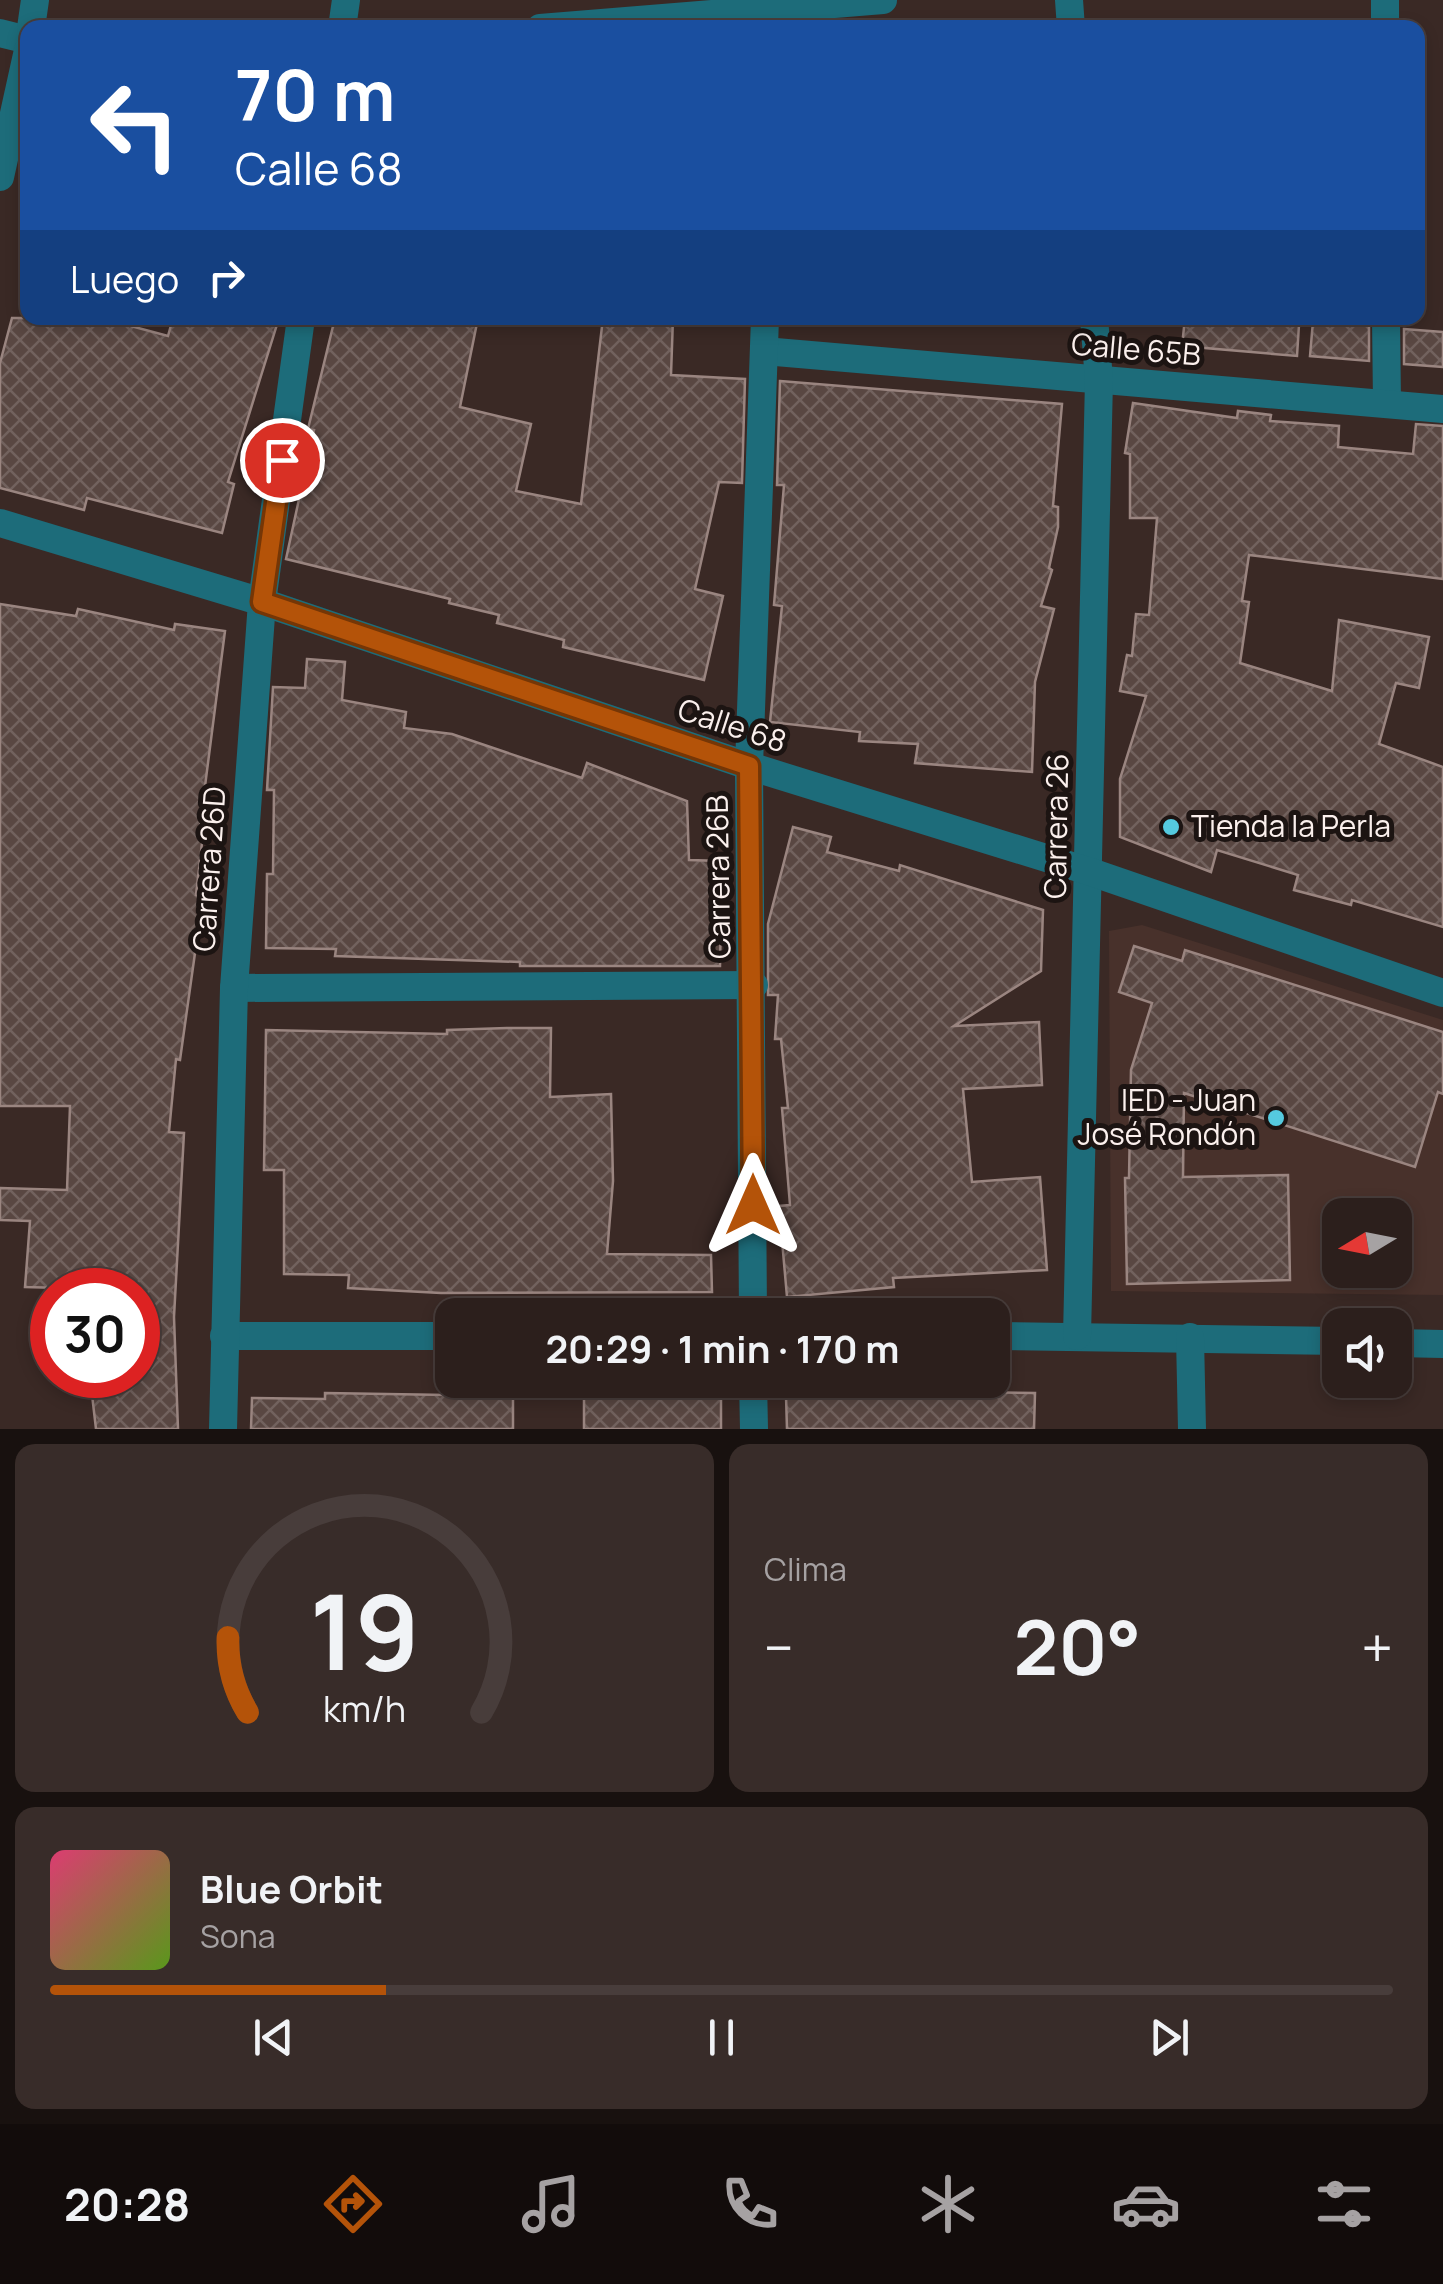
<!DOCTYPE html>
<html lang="es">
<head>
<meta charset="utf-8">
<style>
  body { margin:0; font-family:Manrope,sans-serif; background:#382c29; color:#f1f3f6; height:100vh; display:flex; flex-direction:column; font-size:38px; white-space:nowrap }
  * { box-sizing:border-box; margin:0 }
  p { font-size:32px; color:#a6a2a3 }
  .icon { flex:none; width:55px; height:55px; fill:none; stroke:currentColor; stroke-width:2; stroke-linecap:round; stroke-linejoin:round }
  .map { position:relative; height:1429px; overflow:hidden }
  .sheet { display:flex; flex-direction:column; gap:15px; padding:15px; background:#18110f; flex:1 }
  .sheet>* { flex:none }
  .top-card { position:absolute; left:20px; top:20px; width:1405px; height:305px; border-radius:20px; box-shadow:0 5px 15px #0003,0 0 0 2px #483d3b; background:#1a4fa0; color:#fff; overflow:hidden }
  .needle { width:65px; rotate:260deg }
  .controls { position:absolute; left:1322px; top:1198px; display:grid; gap:20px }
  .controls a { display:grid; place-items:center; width:90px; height:90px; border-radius:20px; background:#2c1f1c; box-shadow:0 5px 15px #0003,0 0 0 2px #483d3b; font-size:50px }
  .speed { position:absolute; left:30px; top:1268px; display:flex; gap:20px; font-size:50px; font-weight:700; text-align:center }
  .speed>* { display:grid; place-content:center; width:130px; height:130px; border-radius:50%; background:#2c1f1c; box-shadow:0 5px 15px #0003,0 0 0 2px #483d3b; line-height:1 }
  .speed .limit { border:15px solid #d22; background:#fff; color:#111 }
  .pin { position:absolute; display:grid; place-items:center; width:85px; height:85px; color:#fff; margin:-42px; border:5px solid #fff; border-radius:50%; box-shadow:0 2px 10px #0007 }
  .me { position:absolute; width:110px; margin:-55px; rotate:0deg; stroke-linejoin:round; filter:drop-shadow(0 0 8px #0008) }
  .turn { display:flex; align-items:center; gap:35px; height:210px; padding:0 50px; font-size:45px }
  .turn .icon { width:130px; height:130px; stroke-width:2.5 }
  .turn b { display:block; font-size:70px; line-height:85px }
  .then { display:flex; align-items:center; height:95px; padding:0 50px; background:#0003; gap:20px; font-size:38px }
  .big { font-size:75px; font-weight:700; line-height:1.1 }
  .sheet .card { flex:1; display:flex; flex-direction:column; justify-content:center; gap:15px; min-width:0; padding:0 35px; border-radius:20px; background:#382c29 }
  .sheet .dial { align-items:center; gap:0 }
  .dial svg { height:260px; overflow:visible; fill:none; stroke:#483d3b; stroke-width:7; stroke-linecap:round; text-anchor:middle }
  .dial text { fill:#f1f3f6; stroke:none }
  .song { display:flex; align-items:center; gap:30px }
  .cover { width:120px; height:120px; border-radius:15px; background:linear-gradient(135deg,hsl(340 70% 55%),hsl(90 70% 35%)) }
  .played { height:10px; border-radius:5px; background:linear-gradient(90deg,#b45309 25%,#483d3b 25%) }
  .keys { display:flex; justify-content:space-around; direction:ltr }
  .heat { display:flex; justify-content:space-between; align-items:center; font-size:55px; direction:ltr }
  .sheet .tiles { flex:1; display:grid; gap:15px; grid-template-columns:1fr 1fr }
  .card:last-child { grid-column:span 2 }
  .trip { position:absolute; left:435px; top:1298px; width:575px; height:100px; border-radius:20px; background:#2c1f1c; box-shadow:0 5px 15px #0003,0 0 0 2px #483d3b; font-weight:700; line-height:100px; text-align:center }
  .dock { display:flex; height:160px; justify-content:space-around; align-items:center; background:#120c0b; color:#a6a2a3 }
  .dock .icon { width:70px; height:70px }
  .dock .active { color:#b45309 }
  .dock b { font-size:45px; color:#f1f3f6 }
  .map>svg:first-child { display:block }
</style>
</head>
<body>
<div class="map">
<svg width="1443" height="1429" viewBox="0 0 1443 1429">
  <defs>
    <pattern id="building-cross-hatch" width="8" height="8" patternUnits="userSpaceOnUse" patternTransform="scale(2.5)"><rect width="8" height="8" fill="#594742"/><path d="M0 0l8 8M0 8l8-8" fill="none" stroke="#72625e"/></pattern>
  </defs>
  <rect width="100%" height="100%" fill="#3a2925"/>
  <path fill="#48312b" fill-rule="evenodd" d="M1142 925 1443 1020V1295L1111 1291 1109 931ZM1340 1215H1395V1270H1340Z"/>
  <g fill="url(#building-cross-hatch)" stroke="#9a8580" stroke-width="2.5">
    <polygon points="12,318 101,318 168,336 173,318 279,318 228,482 234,484 222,533 87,498 84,510 0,488 0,363"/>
    <polygon points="335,318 478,318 460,407 531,424 516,491 581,504 603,318 673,318 671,375 745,379 742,483 719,482 695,589 723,596 704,680 563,647 564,640 497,623 499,615 449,603 450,599 286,559 314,430 308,429"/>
    <polygon points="1185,318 1299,325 1297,356 1182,346"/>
    <polygon points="1313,321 1369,326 1369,361 1310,356"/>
    <polygon points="1404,329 1443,332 1443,367 1404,364"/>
    <polygon points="780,381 1062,404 1053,506 1058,507 1058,527 1049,568 1052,570 1041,606 1054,609 1035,682 1032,772 915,763 918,744 859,741 860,732 770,722 782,606 774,605 784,485 777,485"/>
    <polygon points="1133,403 1237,418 1238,411 1271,415 1270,421 1339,426 1338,447 1413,454 1416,424 1443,426 1443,579 1249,555 1242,601 1249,602 1240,663 1332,691 1339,620 1429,637 1419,688 1396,683 1379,744 1443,767 1443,927 1352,900 1351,905 1294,890 1298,875 1217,850 1211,872 1120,837 1120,779 1146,696 1120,691 1127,655 1132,656 1136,614 1149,615 1157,518 1130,518 1130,454 1125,453"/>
    <polygon points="0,604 76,616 78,609 174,630 175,624 225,631 200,825 204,826 196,895 203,896 180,1060 176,1059 169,1132 184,1133 174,1317 178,1429 96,1429 91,1386 138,1380 138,1290 25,1287 30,1221 0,1220 0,1188 67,1190 70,1106 0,1106"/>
    <polygon points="307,659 345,662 342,700 406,712 404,728 452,734 582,778 587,763 687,801 689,860 722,861 720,966 520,966 520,962 335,956 336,949 266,948 267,874 273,874 274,790 267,790 273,687 305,688"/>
    <polygon points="793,827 831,837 827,852 899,871 900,865 1043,910 1041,971 954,1026 1039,1022 1042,1085 963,1089 972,1182 1040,1177 1047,1270 893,1278 894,1287 787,1297 779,1206 790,1205 782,1108 788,1108 781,1039 775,1039 778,995 768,995 768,924"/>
    <polygon points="1134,946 1182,961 1185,950 1443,1032 1443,1094 1438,1092 1415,1167 1184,1093 1183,1177 1288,1175 1290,1280 1127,1284 1125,1178 1129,1178 1131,1070 1152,1003 1119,992"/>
    <polygon points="507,1028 551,1028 550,1097 611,1094 613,1181 607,1254 711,1255 712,1292 441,1293 348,1288 349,1275 284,1274 284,1170 264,1170 266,1030 447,1034 447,1030"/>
    <polygon points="971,1392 1035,1393 1034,1429 787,1429 786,1396"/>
    <polygon points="325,1393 513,1396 513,1429 251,1429 252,1398 325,1399"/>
    <polygon points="584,1396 721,1397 721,1429 584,1429"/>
  </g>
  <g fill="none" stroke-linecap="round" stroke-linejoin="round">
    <g stroke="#1d6c7a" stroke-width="28">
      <polyline points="1069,0 1071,28"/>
      <polyline points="1385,0 1385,28"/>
      <polyline points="342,28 346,0"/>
      <polyline points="540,28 883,0"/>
      <polyline points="0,33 28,40"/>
      <polyline points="1386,318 1387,403"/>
      <polyline points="764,351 1443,409"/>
      <polyline points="234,988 754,985"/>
      <polyline points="753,1315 749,766 765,318"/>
      <polyline points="224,1336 452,1336"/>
      <polyline points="992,1336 1340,1341"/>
      <polyline points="1077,1336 1099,380 1094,318"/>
      <polyline points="1190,1337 1192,1429"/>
      <polyline points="1395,1343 1443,1344"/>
      <polyline points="753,1380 754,1429"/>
      <polyline points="223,1429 234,988 262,602 301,318"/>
    </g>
    <g stroke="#1d6c7a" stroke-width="28">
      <polyline points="31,28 35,0"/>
      <polyline points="0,177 28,50"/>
      <polyline points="0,523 262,602 749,766 1088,871 1443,993"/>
    </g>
  </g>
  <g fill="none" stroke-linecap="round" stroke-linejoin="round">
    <g stroke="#753606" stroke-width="25">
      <polyline id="route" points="282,460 262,602 749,766 753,1205"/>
    </g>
    <use href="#route" stroke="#b45309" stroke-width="18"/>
  </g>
  <g fill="#55cadf" stroke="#1c1412" stroke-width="4">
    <circle cx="1171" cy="827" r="10"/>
    <circle cx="1276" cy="1118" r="10"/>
  </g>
  <g text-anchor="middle" stroke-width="10" stroke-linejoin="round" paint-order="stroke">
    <g font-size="30" fill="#fbf0ed" stroke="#1c1412">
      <text transform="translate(1136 350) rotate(5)" y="10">Calle 65B</text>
      <text transform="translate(732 726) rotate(18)" y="10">Calle 68</text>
      <text transform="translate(1057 826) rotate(-89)" y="10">Carrera 26</text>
      <text transform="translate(210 869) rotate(-86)" y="10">Carrera 26D</text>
      <text transform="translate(719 877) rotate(-91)" y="10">Carrera 26B</text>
    </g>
    <g font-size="30" fill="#fbf0ed" stroke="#1c1412" text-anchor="start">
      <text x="1191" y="837">Tienda la Perla</text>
      <text x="1256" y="1111" text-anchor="end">IED - Juan<tspan x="1256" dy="34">José Rondón</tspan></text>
    </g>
  </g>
</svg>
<div class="controls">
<a><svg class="needle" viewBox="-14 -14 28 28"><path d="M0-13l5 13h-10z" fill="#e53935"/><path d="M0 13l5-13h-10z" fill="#a6a2a3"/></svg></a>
<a><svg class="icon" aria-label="sound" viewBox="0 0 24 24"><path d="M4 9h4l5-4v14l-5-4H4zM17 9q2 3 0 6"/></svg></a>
</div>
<div class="speed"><div class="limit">30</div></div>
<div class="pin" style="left:282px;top:460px;background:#d93025"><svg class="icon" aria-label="arrive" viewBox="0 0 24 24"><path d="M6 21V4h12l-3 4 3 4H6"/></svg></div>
<svg class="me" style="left:753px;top:1205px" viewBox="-20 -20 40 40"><path d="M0-17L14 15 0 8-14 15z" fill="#b45309" stroke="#fff" stroke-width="4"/></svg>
<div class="trip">20:29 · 1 min · 170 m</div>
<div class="top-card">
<div class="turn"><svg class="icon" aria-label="left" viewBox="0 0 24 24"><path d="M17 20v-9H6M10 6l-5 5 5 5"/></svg><div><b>70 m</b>Calle 68</div></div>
<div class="then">Luego<svg class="icon" aria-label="right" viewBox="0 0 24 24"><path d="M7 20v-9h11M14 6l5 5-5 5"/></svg></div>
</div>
</div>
<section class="sheet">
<div class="tiles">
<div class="card dial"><svg viewBox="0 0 100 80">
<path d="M14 69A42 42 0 1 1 86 69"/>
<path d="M14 69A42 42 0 0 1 8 46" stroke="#b45309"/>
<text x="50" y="56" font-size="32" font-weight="700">19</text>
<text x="50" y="72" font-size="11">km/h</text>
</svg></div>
<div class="card"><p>Clima</p>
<div class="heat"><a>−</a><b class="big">20°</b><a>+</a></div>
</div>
<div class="card">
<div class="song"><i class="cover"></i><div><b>Blue Orbit</b><p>Sona</p></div></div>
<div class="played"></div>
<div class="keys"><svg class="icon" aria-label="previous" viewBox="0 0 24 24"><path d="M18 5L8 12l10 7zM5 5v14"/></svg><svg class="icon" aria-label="pause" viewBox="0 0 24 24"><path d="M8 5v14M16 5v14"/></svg><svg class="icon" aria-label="next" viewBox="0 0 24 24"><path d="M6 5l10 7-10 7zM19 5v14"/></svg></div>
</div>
</div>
</section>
<nav class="dock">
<b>20:28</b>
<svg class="icon active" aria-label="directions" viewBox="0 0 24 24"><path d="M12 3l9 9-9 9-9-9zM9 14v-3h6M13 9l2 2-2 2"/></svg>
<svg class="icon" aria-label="music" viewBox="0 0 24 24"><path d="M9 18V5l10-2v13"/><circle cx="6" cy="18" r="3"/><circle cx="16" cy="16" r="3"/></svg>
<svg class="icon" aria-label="phone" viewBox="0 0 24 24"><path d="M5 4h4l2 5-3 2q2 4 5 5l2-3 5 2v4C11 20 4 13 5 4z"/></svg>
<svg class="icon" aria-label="climate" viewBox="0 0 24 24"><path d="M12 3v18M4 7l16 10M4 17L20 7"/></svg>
<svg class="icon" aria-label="car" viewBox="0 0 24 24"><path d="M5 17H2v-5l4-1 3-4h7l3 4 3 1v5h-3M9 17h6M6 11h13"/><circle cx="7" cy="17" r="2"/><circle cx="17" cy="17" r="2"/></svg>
<svg class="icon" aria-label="filters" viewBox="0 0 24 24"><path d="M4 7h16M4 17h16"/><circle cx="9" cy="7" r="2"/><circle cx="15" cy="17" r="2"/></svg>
</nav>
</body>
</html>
